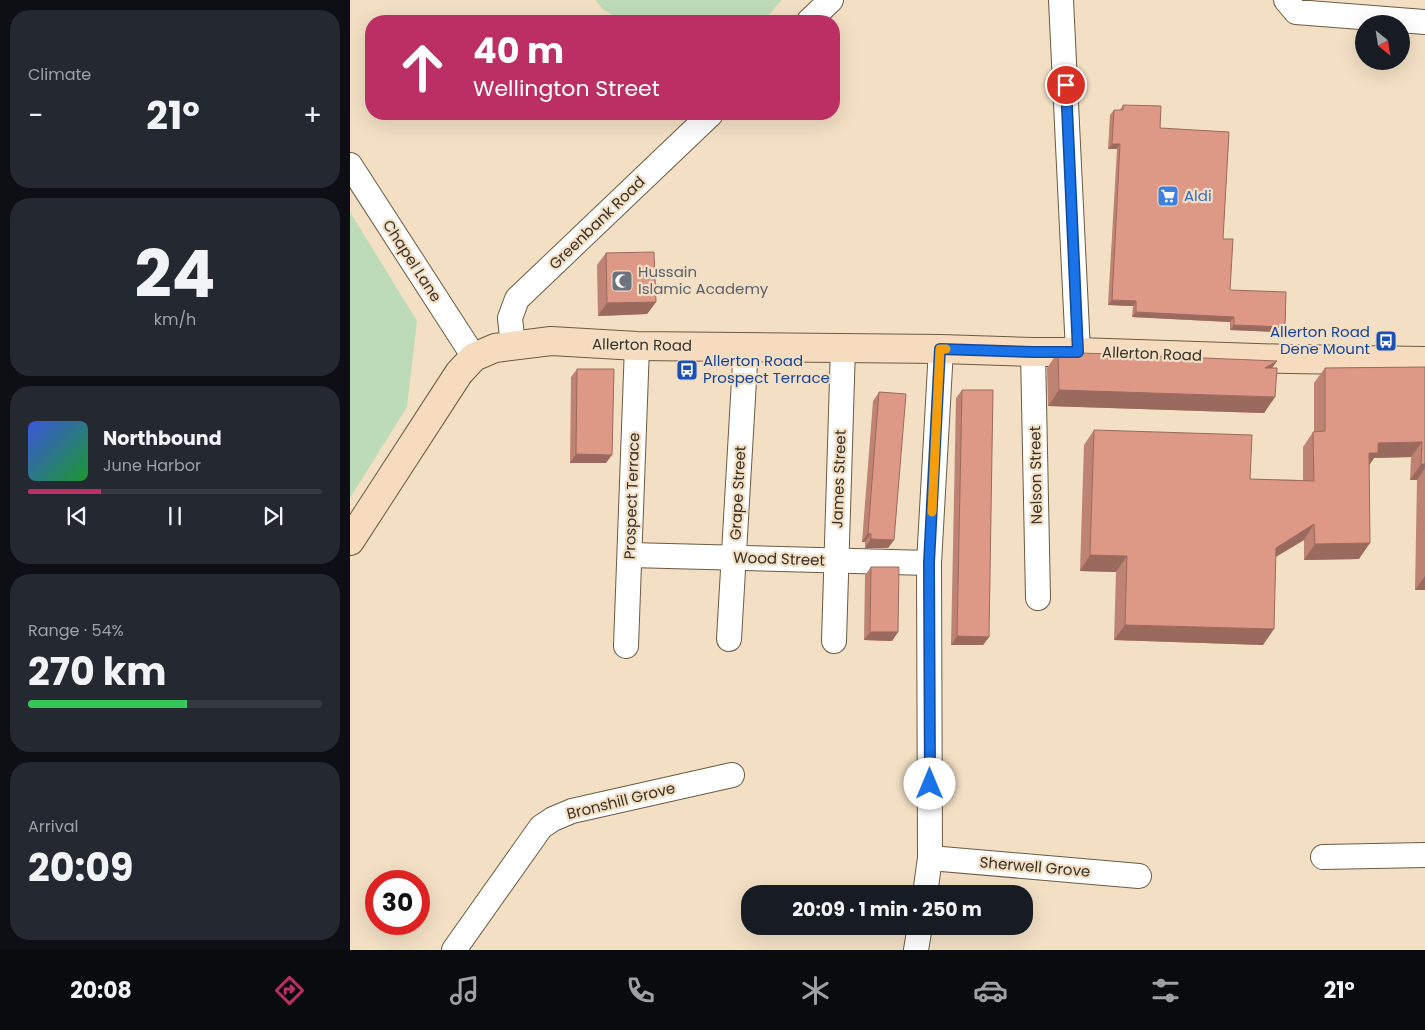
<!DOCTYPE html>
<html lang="en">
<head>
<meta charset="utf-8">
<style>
  body { margin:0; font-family:Poppins,sans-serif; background:#242831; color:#f1f3f6; height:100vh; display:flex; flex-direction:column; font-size:19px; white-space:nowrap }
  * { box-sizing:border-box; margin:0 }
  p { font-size:16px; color:#9ea1a6 }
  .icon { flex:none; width:28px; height:28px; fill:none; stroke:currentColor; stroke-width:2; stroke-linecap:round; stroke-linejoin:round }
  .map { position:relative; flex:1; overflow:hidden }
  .side { display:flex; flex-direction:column; gap:10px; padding:10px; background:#0d0f14; width:350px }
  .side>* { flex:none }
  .top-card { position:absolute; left:15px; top:15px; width:475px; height:105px; border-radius:20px; box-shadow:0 5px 20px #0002; background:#bb2f64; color:#fff; overflow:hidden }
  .needle { width:32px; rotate:150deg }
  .controls { position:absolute; left:1005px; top:15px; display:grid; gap:10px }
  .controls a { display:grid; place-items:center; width:55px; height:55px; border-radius:50%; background:#171b24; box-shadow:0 5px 20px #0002; font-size:25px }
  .speed { position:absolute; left:15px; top:870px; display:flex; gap:10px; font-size:25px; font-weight:700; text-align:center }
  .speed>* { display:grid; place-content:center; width:65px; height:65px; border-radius:50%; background:#171b24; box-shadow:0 5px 20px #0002; line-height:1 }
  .speed .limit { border:8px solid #d22; background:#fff; color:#111 }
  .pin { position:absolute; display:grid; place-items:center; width:42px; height:42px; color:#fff; margin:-21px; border:2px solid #fff; border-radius:50%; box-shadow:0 1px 5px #0007 }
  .me { position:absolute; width:55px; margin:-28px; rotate:0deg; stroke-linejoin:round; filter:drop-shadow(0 0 4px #0008) }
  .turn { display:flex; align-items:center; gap:18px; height:105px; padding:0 25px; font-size:22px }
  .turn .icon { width:65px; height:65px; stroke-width:2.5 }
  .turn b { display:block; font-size:35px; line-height:42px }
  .big { font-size:38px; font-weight:700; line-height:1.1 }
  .side .card { flex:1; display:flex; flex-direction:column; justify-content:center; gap:8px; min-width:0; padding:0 18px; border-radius:20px; background:#242831 }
  .side .dial { align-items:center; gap:0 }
  .dial b { font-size:65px; line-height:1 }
  .song { display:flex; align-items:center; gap:15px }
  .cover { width:60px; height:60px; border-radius:8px; background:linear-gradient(135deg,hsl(230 70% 55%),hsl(130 70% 35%)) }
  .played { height:5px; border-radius:2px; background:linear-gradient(90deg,#bb2f64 25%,#363941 25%) }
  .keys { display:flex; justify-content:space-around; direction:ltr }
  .heat { display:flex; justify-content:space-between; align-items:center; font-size:28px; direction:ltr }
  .charge { height:8px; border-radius:4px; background:linear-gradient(90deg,#34c759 54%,#363941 0) }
  .trip { position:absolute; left:391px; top:885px; width:292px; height:50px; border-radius:20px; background:#171b24; box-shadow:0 5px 20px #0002; font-weight:700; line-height:50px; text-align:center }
  .tabs { display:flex; height:80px; justify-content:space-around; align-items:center; background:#090b0e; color:#9ea1a6 }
  .tabs .icon { width:35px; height:35px }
  .tabs .selected { color:#bb2f64 }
  .tabs b { font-size:22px; color:#f1f3f6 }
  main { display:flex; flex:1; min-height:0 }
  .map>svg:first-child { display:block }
</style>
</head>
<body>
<main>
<section class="side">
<div class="card"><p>Climate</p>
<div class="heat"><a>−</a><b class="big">21°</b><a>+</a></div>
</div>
<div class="card dial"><b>24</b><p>km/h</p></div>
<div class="card">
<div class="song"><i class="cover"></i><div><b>Northbound</b><p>June Harbor</p></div></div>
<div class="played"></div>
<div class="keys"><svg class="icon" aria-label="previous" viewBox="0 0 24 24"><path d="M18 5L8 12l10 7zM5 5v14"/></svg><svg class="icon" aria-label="pause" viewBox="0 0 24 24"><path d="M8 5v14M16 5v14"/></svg><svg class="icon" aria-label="next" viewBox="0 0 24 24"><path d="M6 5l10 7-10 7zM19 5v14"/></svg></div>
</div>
<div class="card"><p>Range · 54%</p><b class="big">270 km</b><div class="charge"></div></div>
<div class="card"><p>Arrival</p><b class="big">20:09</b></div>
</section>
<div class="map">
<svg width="1075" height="950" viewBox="0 0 1075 950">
  <rect width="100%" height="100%" fill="#f2dfc4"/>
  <g fill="#bedbb9">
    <polygon points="245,0 432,0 413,21 272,21 253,9"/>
    <polygon points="0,212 67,321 57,407 0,498"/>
  </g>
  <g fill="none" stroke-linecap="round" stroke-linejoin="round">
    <g stroke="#6b5b43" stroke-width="26">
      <g id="street">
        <polyline points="711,0 728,352"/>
        <polyline points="936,0 946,12 1075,22"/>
        <polyline points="459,21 481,0"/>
        <polyline points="0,165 124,357"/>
        <polyline points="163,346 160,318 167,299 361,114"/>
        <polyline points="683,352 688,598"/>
        <polyline points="280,555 579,563"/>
        <polyline points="379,639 396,346"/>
        <polyline points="484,641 493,347"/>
        <polyline points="276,646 287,346"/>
        <polyline points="973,857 1075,855"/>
        <polyline points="580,858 789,876"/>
        <polyline points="575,894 580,858 579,563 591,349"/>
        <polyline points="104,950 191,827 203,819 222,811 382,775"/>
        <polyline points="566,950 570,926"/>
      </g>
    </g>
    <g stroke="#6b5b43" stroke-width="30">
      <polyline id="secondary" points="0,541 109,373 124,357 145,348 201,341 287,346 591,349 683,352 728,352 939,359 1075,361"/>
    </g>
    <use href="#street" stroke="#fff" stroke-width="24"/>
    <use href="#secondary" stroke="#f7dbbe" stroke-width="28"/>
  </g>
  <g fill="#bf8373">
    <polygon points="773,105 810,128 873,239 880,290 931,332 880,330 880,322 782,317 783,306 758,305 767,149 758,149 760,115 764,110 770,110"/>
    <polygon points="256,253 306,302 297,314 248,316 247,265"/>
    <polygon points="708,352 922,368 925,397 914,413 698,406 697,368"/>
    <polygon points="1075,367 1075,590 1065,590 1067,480 1060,480 1061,457 1024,458 1019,466 1009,559 954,560 954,540 926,557 913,645 764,640 766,572 730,571 734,445 744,430 900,479 953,480 953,447 963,432 964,432 964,383 975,368"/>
    <polygon points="227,369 256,463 220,463 221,377"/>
    <polygon points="612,390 639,637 633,645 601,645 606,398"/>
    <polygon points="529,392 544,540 538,548 515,548 515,542 512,542 523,401"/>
    <polygon points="521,567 548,632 542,641 514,640 515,575"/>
  </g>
  <g fill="#9b6a5e">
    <polygon points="762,144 770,144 767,149 758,149"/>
    <polygon points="762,300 786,301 783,306 758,305"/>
    <polygon points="306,302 297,314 248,316 257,303"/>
    <polygon points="786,312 884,317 880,322 782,317"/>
    <polygon points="884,325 935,327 931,332 880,330"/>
    <polygon points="927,361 916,377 915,368"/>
    <polygon points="709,390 925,397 914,413 698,406"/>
    <polygon points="1072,442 1061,457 1024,458 1017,468 1019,453 1028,443"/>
    <polygon points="226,454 262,455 256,463 220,463"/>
    <polygon points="1071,464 1075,464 1075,468 1067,480 1060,480"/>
    <polygon points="964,524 954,540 915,563 926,548"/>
    <polygon points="518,533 521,534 515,542 512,542"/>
    <polygon points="521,539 544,540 538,548 515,548"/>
    <polygon points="1020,543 1009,559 954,560 965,544"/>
    <polygon points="740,555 777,556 766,572 730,571"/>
    <polygon points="1075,576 1075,590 1065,590"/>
    <polygon points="775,625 924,629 913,645 764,640"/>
    <polygon points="520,632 548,632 542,641 514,640"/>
    <polygon points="607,636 639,637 633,645 601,645"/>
  </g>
  <g fill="#de9886" stroke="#9b6a5e">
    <polygon points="773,105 811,106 810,128 879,132 873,239 883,239 880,290 936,292 935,327 884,325 884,317 786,312 786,301 762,300 770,144 762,144 764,110 773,110"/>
    <polygon points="304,252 306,302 257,303 256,253"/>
    <polygon points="708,352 927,361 915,368 927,368 925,397 709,390"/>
    <polygon points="1075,367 1075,464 1071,464 1072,442 1028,443 1028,453 1019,453 1020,543 965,544 964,524 926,548 924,629 775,625 777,556 740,555 744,430 902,435 900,479 964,481 963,432 975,431 975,368"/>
    <polygon points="227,369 264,369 262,455 226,454"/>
    <polygon points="612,390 643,390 639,637 607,636"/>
    <polygon points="529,392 556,394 544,540 521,539 521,534 518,533"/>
    <polygon points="521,567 549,567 548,632 520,632"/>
  </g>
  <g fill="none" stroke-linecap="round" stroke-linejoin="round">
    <g stroke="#114b97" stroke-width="12">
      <polyline id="route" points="580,784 579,563 590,349 683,352 728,352 716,85"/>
    </g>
    <use href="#route" stroke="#1a73e8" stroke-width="9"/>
    <polyline stroke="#f59e0b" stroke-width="9" points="582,512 590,349 596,349"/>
  </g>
  <defs>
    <g id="supermarket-square" transform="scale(1.125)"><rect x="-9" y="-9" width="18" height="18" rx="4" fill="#3f7fe0" stroke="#f2dfc4"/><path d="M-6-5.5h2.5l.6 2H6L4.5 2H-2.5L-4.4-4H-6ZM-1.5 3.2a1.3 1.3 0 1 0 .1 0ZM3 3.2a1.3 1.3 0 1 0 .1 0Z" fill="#fff"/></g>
    <g id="mosque-square" transform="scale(1.125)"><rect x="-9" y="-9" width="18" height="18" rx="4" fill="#6b7280" stroke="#f2dfc4"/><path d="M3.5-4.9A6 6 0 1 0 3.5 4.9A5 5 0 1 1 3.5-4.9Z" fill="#fff"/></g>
    <g id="bus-square" transform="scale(1.125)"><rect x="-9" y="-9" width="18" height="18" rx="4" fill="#1a4fb4" stroke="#f2dfc4"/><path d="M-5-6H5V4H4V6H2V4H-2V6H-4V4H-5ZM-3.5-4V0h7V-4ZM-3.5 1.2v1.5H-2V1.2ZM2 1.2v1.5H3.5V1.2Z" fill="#fff"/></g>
  </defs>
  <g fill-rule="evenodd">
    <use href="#supermarket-square" x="818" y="196"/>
    <use href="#mosque-square" x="272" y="281"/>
    <use href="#bus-square" x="1036" y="341"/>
    <use href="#bus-square" x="337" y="370"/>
  </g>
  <g text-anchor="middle" stroke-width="4.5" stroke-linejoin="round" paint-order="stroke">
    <g font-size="15" fill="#366cbe" stroke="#f2dfc4" text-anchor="start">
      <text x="834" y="201">Aldi</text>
    </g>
    <g font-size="15" fill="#383127" stroke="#f2dfc4">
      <text transform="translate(247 223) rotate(-44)" y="5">Greenbank Road</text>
      <text transform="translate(62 261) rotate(57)" y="5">Chapel Lane</text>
      <text transform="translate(292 345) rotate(1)" y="5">Allerton Road</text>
      <text transform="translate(802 354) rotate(2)" y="5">Allerton Road</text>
      <text transform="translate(686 475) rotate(-91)" y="5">Nelson Street</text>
      <text transform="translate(489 479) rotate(-88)" y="5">James Street</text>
      <text transform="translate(388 493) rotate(-87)" y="5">Grape Street</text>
      <text transform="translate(282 496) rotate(-88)" y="5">Prospect Terrace</text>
      <text transform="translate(429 559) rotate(2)" y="5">Wood Street</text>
      <text transform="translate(271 801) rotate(-14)" y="5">Bronshill Grove</text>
      <text transform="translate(685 867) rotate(5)" y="5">Sherwell Grove</text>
    </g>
    <g font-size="15" fill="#5b616d" stroke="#f2dfc4" text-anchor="start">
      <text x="288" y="277">Hussain<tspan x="288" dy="17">Islamic Academy</tspan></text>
    </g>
    <g font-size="15" fill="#164399" stroke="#f2dfc4" text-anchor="end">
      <text x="1020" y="337">Allerton Road<tspan x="1020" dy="17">Dene Mount</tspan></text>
      <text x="353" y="366" text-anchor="start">Allerton Road<tspan x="353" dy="17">Prospect Terrace</tspan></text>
    </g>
  </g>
</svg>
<div class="controls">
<a><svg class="needle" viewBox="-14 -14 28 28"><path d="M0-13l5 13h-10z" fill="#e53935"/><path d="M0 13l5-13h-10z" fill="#9ea1a6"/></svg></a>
</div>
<div class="speed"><div class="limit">30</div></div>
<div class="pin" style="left:716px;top:85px;background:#d93025"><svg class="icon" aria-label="arrive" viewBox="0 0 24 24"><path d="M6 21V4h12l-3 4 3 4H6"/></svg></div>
<svg class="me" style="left:580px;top:784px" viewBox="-20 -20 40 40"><circle r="19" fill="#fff"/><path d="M0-13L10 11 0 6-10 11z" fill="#1a73e8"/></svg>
<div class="trip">20:09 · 1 min · 250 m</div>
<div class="top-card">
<div class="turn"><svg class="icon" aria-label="ahead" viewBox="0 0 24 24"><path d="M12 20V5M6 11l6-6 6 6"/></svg><div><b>40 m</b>Wellington Street</div></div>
</div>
</div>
</main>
<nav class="tabs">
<b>20:08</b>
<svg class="icon selected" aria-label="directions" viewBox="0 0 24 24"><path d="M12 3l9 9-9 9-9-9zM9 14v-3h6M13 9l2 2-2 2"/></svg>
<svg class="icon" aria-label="music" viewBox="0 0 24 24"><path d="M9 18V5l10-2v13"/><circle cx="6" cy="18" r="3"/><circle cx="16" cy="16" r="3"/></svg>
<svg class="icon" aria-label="phone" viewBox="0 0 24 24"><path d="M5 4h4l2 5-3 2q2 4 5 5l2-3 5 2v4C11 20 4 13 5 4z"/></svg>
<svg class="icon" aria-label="climate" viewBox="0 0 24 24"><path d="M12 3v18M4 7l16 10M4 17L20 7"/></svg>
<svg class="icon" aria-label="car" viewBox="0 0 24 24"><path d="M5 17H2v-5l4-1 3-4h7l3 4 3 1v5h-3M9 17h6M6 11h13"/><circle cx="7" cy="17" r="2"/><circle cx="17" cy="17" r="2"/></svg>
<svg class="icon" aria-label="filters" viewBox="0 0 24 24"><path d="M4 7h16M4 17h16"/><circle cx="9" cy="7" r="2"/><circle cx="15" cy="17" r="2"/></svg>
<b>21°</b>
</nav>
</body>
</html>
